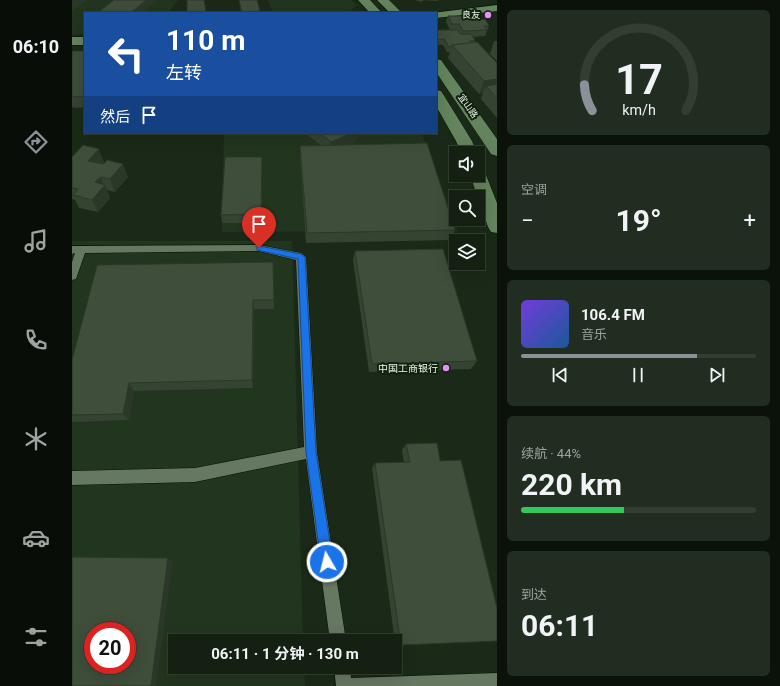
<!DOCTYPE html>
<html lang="zh">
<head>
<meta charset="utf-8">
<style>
  body { margin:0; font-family:Roboto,"Noto Sans SC",sans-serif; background:#212d20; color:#f1f3f6; height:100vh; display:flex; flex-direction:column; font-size:15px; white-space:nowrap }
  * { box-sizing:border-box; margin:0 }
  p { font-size:13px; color:#9da39f }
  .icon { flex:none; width:22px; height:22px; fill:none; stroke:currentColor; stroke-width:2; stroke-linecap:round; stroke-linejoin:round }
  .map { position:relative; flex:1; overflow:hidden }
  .sheet { display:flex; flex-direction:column; gap:10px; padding:10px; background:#0b120a; width:283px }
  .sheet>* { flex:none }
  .top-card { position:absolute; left:12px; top:12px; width:353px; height:122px; border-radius:0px; box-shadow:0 4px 16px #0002,0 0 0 1px #333e32; background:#1a4fa0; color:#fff; overflow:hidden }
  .fabs { position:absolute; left:377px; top:146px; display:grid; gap:8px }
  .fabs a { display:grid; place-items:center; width:36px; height:36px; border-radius:0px; background:#142012; box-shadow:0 4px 16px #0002,0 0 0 1px #333e32; font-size:20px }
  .speed { position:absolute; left:12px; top:622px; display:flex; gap:8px; font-size:20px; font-weight:700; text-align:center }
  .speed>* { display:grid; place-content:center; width:52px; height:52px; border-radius:50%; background:#142012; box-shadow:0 4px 16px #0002,0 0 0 1px #333e32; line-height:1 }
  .speed .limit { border:6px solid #d22; background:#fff; color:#111 }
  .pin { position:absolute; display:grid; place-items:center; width:34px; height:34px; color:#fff; margin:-41px -17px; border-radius:50% 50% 50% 0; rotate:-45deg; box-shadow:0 0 4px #0007 }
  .pin .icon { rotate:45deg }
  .me { position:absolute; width:44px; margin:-22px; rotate:352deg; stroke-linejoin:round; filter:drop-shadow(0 0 3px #0008) }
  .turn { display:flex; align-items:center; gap:14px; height:84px; padding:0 16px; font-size:18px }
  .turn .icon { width:52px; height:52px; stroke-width:2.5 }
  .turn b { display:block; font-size:28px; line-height:34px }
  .then { display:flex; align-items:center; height:38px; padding:0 16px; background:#0003; gap:8px; font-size:15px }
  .big { font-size:30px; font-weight:700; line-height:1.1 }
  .sheet .widget { flex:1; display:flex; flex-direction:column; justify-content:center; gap:6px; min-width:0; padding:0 14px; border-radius:6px; background:#212d20 }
  .sheet .dial { align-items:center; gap:0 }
  .dial svg { height:104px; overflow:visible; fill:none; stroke:#333e32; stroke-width:7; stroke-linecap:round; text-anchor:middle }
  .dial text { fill:#f1f3f6; stroke:none }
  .song { display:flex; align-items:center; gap:12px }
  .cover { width:48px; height:48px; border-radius:6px; background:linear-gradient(135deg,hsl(260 70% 55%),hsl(210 70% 35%)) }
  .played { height:4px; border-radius:2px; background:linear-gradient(90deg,#8c9099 75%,#333e32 75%) }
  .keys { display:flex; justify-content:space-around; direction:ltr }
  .heat { display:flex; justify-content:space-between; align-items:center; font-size:22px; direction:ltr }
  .charge { height:6px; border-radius:3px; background:linear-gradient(90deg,#34c759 44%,#333e32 0) }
  .trip { position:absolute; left:96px; top:634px; width:234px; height:40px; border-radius:0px; background:#142012; box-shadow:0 4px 16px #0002,0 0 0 1px #333e32; font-weight:700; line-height:40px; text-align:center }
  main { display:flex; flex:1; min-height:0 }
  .menu { display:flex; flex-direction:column; width:72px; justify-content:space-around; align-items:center; background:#080d07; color:#9da39f }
  .menu .icon { width:28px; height:28px }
  .menu .current { color:#8c9099 }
  .menu b { font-size:18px; color:#f1f3f6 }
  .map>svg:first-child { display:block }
</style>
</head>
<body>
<main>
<nav class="menu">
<b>06:10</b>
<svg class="icon current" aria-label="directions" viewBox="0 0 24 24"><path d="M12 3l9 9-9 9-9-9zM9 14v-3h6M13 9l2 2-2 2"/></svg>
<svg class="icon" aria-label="music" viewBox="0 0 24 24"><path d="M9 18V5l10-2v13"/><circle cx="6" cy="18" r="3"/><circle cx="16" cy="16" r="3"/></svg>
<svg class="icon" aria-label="phone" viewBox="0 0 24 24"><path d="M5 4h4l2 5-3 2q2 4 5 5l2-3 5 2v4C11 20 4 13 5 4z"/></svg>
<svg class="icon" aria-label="climate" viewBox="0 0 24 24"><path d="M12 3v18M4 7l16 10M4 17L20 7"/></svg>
<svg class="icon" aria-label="car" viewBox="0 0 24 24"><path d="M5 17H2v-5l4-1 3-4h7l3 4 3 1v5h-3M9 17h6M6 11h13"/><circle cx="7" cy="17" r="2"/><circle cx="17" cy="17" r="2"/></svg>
<svg class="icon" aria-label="filters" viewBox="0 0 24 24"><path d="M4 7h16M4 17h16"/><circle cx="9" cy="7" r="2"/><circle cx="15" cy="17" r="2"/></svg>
</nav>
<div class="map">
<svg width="425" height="686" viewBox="0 0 425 686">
  <rect width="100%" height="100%" fill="#1b2a18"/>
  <g fill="#22351e" fill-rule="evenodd">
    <polygon points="0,0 106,0 96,13 13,13 13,34 0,35"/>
    <polygon points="195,0 279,0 285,5 276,13 202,13"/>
    <polygon points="152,133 349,133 354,144 386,231 150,232"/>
    <path d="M0 241H220L231 641H103V667H232L233 686H0ZM21 631H55V665H21Z"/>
  </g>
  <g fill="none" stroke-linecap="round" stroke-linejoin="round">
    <g stroke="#051204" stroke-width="1">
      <g id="lane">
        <polygon points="187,245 229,253 234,257 245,452 274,641 258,641 234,459 123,482 0,485 0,471 123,468 232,447 224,260 187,251 13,253 5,276 4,279 0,280 0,262 3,253 0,254 0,246"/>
        <polygon points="262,667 278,667 279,678 425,673 425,686 264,686"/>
      </g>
    </g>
    <g stroke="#051204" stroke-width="1">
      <g id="secondary">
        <polygon points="286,0 298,0 310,13 298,13"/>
        <polygon points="305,0 317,0 330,13 318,13"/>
        <polygon points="425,5 425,11 364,18 364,13 360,13"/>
        <rect x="0" y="37" width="13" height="8"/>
        <polygon points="364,59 369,60 425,139 425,156 419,154 364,72"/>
        <polygon points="364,90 369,91 371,94 400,141 405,153 389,153 384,141 364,106"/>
        <polygon points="406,170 412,171 414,175 425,203 425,233 419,232 416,227 398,175 406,175"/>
      </g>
    </g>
    <use href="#lane" fill="#667762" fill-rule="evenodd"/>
    <use href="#secondary" fill="#63845c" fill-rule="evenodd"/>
  </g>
  <g fill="#354333">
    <polygon points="167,0 188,11 188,13 169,13"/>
    <polygon points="342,0 367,0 364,1 352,0 350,2"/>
    <polygon points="376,16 402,20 417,26 413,36 401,37 403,40 403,43 425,63 425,118 409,99 411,93 407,94 376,58 378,52 375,52 371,45 364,45 364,30 378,30 374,22"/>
    <polygon points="422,41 425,41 425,61 418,54"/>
    <polygon points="0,51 13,51 13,107 4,108 0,107"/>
    <polygon points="233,133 285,133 284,141 276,145 383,230 379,240 234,243 228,156 228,146 249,145"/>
    <polygon points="0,157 32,162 31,164 56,177 43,192 35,190 38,198 26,212 7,208 3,200 0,199"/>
    <polygon points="190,165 190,223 150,223 149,215"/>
    <polygon points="283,251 405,361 399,369 297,372 281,260"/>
    <polygon points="201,262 202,309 182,309 181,388 62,391 57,420 0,422 0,360"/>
    <polygon points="365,443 329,645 323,643 300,468 303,463 332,462 330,450 334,444"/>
  </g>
  <g fill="#2b3729">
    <polygon points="2,0 15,0 0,11 0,1"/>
    <polygon points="74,0 85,0 70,13 59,13"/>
    <polygon points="425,79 425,91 414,86 411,93 407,94 412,81"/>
    <polygon points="92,133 97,133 93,135"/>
    <polygon points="280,133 285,133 284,141 258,153 259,142"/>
    <polygon points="27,149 32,162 22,174 16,161"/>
    <polygon points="190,157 190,223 189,214"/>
    <polygon points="51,164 56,177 43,192 38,179"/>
    <polygon points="29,177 32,186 33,185 38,198 26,212 20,200 23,182"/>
    <polygon points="181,300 182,309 181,388 180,380"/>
    <polygon points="57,383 62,391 57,420 51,414"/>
    <polygon points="96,558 101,561 84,686 79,686"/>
  </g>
  <g fill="#3e4e3b" stroke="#2b3729" fill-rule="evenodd">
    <polygon points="42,0 74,0 59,13 25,13"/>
    <polygon points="115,0 132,0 134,12 115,13"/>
    <polygon points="167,0 185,0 188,11 170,13"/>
    <polygon points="376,16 399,16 402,20 413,19 417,26 412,26 415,30 391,31 387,24 380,24"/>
    <polygon points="364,30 386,30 388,34 399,34 403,40 398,41 399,43 380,45 380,46 377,47 372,39 365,39 364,37"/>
    <polygon points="405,42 425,63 425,79 412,81 380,45"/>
    <polygon points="0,51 13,51 13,96 0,97"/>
    <polygon points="425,84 425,98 414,86"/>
    <polygon points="247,133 280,133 259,142"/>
    <polygon points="355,143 383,230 235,233 228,146"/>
    <polygon points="11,145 27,149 16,161 32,164 35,160 51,164 38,179 29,177 23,182 33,185 20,200 1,195 6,189 0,188 0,157"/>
    <polygon points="153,157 190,157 189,214 149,215"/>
    <polygon points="371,249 405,361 300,364 283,251"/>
    <polygon points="201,262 202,300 181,300 180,380 57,383 51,414 0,415 0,360 25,265"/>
    <polygon points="365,443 368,461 389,460 425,608 425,641 329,645 303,463 338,462 334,444"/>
    <path d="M0 557 96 558 79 686H0ZM21 631H55V665H21Z"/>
  </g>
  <polygon fill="#1a73e8" stroke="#114b97" points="185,246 187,246 229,254 233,257 244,452 261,562 259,566 255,568 251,566 249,562 234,452 226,259 185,250"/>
  <g fill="#eb8dfc" stroke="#11200f" stroke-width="1.5">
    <circle cx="416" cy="15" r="4"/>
    <circle cx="374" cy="368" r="4"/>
  </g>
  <g text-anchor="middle" stroke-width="4" stroke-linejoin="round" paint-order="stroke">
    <g font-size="9" fill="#eef8ec" stroke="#11200f" text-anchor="end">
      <text x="408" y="18">良友</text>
    </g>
    <g font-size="9" fill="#eef8ec" stroke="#11200f">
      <text transform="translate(396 106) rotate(55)" y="3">宜山路</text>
    </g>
    <g font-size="10" fill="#eef8ec" stroke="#11200f" text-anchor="end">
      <text x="366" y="372">中国工商银行</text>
    </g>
  </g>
</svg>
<div class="fabs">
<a><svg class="icon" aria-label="sound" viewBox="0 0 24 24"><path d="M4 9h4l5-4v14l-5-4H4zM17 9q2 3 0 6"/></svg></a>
<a><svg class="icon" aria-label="search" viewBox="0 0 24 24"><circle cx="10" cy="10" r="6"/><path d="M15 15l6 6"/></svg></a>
<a><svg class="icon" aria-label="layers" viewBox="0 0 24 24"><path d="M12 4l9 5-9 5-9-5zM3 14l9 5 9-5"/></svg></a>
</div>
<div class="speed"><div class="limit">20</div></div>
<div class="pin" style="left:187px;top:248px;background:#d93025"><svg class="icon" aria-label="arrive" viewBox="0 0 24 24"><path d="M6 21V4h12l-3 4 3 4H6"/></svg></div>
<svg class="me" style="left:255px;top:562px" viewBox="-20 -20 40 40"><circle r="17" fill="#1a73e8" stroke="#fff" stroke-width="3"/><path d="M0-11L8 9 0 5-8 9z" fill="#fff"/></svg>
<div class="trip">06:11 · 1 分钟 · 130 m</div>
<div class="top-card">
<div class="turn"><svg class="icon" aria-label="left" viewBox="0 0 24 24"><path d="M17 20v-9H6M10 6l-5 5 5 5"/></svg><div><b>110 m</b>左转</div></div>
<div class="then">然后<svg class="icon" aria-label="arrive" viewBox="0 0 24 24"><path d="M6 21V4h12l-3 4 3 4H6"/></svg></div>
</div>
</div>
<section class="sheet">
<div class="widget dial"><svg viewBox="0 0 100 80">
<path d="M14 69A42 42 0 1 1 86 69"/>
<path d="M14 69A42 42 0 0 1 8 49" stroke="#8c9099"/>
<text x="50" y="56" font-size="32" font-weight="700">17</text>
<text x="50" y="72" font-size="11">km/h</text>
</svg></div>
<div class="widget"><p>空调</p>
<div class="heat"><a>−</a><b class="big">19°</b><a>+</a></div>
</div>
<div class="widget">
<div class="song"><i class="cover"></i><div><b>106.4 FM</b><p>音乐</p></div></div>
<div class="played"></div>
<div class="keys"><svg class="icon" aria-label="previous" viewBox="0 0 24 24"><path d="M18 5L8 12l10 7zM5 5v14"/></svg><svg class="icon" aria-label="pause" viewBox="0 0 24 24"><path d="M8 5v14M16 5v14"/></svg><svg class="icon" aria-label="next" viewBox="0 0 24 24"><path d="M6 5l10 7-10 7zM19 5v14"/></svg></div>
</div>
<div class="widget"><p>续航 · 44%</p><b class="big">220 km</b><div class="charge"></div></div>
<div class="widget"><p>到达</p><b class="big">06:11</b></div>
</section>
</main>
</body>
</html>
